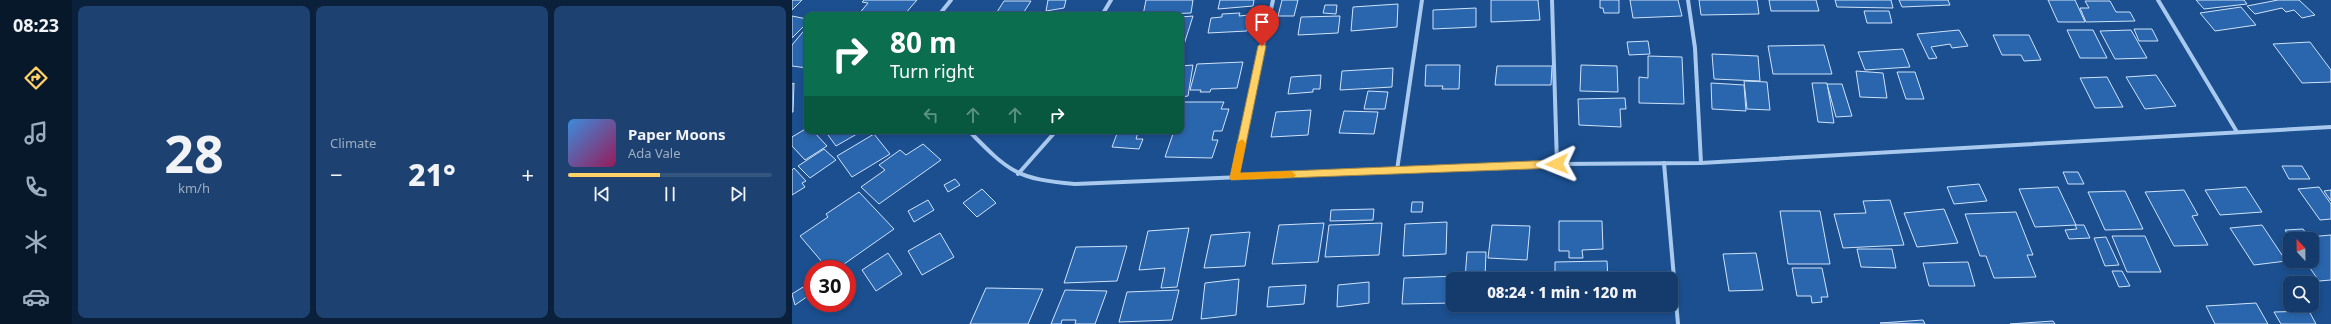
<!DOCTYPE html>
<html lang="en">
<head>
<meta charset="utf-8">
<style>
  body { margin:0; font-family:"Noto Sans",sans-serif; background:#1d4271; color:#f1f3f6; height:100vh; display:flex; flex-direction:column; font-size:15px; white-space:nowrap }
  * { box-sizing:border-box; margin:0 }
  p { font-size:13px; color:#9dadc1 }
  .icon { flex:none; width:22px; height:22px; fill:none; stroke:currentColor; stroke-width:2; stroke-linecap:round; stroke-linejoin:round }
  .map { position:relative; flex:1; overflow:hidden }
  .panel { display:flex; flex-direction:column; gap:6px; padding:6px; background:#0b203b; width:720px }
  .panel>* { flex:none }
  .hud { position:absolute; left:12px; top:12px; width:380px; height:122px; border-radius:8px; box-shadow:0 2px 6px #0003,0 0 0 1px #33557e; background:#0b6e4f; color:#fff; overflow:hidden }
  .needle { width:26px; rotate:338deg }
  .buttons { position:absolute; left:1491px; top:232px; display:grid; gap:8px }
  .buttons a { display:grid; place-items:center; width:36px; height:36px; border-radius:8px; background:#143b6b; box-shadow:0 2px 6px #0003,0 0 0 1px #33557e; font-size:20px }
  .speed { position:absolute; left:12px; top:260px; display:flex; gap:8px; font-size:20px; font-weight:700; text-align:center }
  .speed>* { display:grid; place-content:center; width:52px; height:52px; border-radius:50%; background:#143b6b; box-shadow:0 2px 6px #0003,0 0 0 1px #33557e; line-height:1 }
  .speed .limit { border:6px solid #d22; background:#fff; color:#111 }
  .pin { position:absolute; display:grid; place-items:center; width:34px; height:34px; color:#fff; margin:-41px -17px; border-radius:50% 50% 50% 0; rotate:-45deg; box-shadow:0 0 4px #0007 }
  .pin .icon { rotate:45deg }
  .me { position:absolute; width:44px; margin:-22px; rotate:268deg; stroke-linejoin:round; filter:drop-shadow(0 0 3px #0008) }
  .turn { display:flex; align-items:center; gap:14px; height:84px; padding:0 20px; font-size:18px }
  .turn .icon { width:52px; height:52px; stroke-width:2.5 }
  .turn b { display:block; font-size:28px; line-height:34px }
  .lanes { display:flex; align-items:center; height:38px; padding:0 20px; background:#0003; justify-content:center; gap:20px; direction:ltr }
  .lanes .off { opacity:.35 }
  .big { font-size:30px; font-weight:800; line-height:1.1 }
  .panel .widget { flex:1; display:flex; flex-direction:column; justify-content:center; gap:6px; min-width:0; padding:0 14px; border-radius:8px; background:#1d4271 }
  .panel .dial { align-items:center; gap:0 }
  .dial b { font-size:52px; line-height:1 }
  .song { display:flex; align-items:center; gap:12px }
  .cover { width:48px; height:48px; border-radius:6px; background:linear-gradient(135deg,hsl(210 70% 55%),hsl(330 70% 35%)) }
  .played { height:4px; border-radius:2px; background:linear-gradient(90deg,#ffd166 45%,#33557e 45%) }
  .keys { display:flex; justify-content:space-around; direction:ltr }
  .heat { display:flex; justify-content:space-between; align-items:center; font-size:22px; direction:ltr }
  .panel .tiles { flex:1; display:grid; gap:6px; grid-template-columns:repeat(3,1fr) }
  .trip { position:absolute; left:654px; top:272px; width:232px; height:40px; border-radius:8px; background:#143b6b; box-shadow:0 2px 6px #0003,0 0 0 1px #33557e; font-weight:800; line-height:40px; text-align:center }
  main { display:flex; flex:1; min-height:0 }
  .dock { display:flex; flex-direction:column; width:72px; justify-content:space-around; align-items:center; background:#08182b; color:#9dadc1 }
  .dock .icon { width:28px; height:28px }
  .dock .selected { color:#ffd166 }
  .dock b { font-size:18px; color:#f1f3f6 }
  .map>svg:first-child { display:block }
</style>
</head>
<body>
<main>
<nav class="dock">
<b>08:23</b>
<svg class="icon selected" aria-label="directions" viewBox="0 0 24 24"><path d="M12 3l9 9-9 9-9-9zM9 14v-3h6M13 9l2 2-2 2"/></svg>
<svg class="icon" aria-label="music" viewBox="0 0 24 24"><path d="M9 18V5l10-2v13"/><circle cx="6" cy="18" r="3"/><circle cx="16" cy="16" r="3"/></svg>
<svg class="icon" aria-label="phone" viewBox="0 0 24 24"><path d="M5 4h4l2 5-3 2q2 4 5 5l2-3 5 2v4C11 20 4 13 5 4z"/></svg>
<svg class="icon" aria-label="climate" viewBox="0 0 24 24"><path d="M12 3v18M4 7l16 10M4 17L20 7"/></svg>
<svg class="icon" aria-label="car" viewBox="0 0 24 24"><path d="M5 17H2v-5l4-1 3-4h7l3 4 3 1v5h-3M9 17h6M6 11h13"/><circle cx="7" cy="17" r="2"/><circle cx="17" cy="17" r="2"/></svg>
</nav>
<section class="panel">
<div class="tiles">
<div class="widget dial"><b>28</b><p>km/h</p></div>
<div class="widget"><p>Climate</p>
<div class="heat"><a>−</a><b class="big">21°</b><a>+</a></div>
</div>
<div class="widget">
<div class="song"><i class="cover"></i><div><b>Paper Moons</b><p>Ada Vale</p></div></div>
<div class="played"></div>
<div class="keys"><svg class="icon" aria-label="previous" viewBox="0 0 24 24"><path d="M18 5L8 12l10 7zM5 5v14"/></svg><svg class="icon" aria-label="pause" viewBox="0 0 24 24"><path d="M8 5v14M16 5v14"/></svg><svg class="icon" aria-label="next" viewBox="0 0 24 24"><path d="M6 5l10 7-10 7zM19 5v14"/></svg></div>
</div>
</div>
</section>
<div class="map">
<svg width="1539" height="324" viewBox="0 0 1539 324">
  <rect width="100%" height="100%" fill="#1b4f8f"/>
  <g fill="#2a66ad" stroke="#cfe3fa">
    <polygon points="0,0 10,0 0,10"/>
    <polygon points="72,0 125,0 112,15 66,15 76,3 70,2"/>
    <polygon points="256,0 274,0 272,8 254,11"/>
    <polygon points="354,0 401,0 399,13 351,15"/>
    <polygon points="428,0 462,0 461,6 426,9"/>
    <polygon points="490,0 506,0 502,16 486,16"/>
    <polygon points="699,0 746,0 748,20 699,22"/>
    <polygon points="808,0 827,0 827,13 812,13 811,8 808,8"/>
    <polygon points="838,0 886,0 890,16 841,18"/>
    <polygon points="907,0 965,0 967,14 909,15"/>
    <polygon points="977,0 1024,0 1027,11 979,11"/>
    <polygon points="1043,0 1099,0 1101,8 1045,7"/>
    <polygon points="1107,0 1156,0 1158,5 1110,7"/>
    <polygon points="1256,0 1283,0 1293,22 1266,22"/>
    <polygon points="1404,0 1452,0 1455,4 1412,9"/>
    <polygon points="1486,0 1507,0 1523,15 1510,18 1502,10 1494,12 1490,8 1463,14 1455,6"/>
    <polygon points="212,1 239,1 230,15 203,15"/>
    <polygon points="1293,1 1318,1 1324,12 1338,12 1343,21 1294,22 1288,8 1297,8"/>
    <polygon points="606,4 605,27 559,31 561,7"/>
    <polygon points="533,5 545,5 544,14 531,13"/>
    <polygon points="1449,7 1464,25 1423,31 1408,13"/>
    <polygon points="684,8 684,27 641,29 641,10"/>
    <polygon points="1072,11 1097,11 1100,23 1075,23"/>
    <polygon points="448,13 447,16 457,15 455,31 416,33 419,18 430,17 430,14"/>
    <polygon points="0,16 15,19 15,23 0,38"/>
    <polygon points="401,16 389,54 389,17"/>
    <polygon points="548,16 546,33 506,35 509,17"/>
    <polygon points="15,27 15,68 0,66 0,45"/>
    <polygon points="1342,29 1360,29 1366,41 1347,41"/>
    <polygon points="1167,30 1176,46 1160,48 1158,44 1139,47 1145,58 1137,59 1125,34"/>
    <polygon points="1275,30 1301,30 1315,58 1288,58"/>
    <polygon points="1339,30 1355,58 1323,59 1308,31"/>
    <polygon points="1201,35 1237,35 1249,60 1232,61 1229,55 1210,55"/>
    <polygon points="856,41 858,54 837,55 835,42"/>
    <polygon points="1518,42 1539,70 1539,82 1510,83 1481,44"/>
    <polygon points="1032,45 1040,74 981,74 976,46"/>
    <polygon points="1111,49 1118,67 1073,70 1066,52"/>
    <polygon points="920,54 966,56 968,81 922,79"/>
    <polygon points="856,56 890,57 892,104 847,103 847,77 856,78"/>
    <polygon points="451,62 445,88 419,89 418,92 408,92 409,90 398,90 405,64"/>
    <polygon points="401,65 396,96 389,97 389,66"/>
    <polygon points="634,65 668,65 667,89 650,89 651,86 633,86"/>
    <polygon points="789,65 825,66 826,92 788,91"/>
    <polygon points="705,66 760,66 759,85 703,85"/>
    <polygon points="601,68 600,87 548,90 550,71"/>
    <polygon points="1064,71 1091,73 1095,98 1068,97"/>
    <polygon points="1105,72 1123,72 1132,99 1114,99"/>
    <polygon points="529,75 528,89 521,89 521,92 496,94 499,77"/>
    <polygon points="1364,75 1384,106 1353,109 1334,77"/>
    <polygon points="1315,77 1331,107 1303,108 1288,78"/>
    <polygon points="952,81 975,82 978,110 955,109"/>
    <polygon points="2,83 1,112 0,112 0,84"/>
    <polygon points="919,83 952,85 954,111 920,109"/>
    <polygon points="1020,83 1035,83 1042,123 1026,122"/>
    <polygon points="1035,84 1050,84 1060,116 1044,117"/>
    <polygon points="576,91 596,92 593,109 572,109"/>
    <polygon points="833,98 834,109 828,109 829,127 787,125 786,99"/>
    <polygon points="392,102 432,102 429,109 437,109 430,131 422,131 420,140 426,140 420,158 373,157 382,131 389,131 389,111"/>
    <polygon points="519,110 516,135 479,137 484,112"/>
    <polygon points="552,111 586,112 582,134 547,133"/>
    <polygon points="15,128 15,131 21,131 35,146 13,160 0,146 0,137"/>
    <polygon points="33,131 70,131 44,146"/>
    <polygon points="326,131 346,133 344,139 351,139 347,149 320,147"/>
    <polygon points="82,134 98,154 60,177 45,156"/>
    <polygon points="131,144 149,160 87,204 69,187 93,170 87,165 108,150 114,155"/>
    <polygon points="32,149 44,160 18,178 6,166"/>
    <polygon points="1490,166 1510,166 1518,179 1497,179"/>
    <polygon points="2,168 14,181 10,183 13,187 0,195 0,170"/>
    <polygon points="1271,172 1286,172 1292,184 1276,184"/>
    <polygon points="163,179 168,185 156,192 152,185"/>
    <polygon points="1187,184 1195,201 1162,204 1155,187"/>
    <polygon points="1266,187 1284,225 1243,227 1227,189"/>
    <polygon points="1454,187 1470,212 1428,215 1413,190"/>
    <polygon points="1527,187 1539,204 1539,219 1528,220 1506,189"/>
    <polygon points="190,189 204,203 185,217 171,203"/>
    <polygon points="1392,190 1406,215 1400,216 1416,245 1382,246 1353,192"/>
    <polygon points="1539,190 1539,201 1532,191"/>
    <polygon points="1333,191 1351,229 1313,230 1296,192"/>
    <polygon points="67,192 102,229 45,269 36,269 8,236 36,217 34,214"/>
    <polygon points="136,200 142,210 122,222 116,211"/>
    <polygon points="1098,200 1112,245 1051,248 1042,214 1074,213 1071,201"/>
    <polygon points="620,202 631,202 630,212 619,212"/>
    <polygon points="582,209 581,220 538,221 539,210"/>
    <polygon points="1152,209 1166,243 1125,247 1112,213"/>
    <polygon points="988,211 1028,211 1038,264 996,264"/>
    <polygon points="1224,212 1241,255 1235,255 1244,277 1202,278 1194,256 1188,256 1173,214"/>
    <polygon points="767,221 810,221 811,249 790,250 791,258 777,258 777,251 767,251"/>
    <polygon points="655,222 654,254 611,256 613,224"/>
    <polygon points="532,223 526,262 480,264 487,225"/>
    <polygon points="590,223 587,255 533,257 537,225"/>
    <polygon points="700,225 738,226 735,260 696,258"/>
    <polygon points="1283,225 1292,225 1298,238 1277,239 1273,230 1285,229"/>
    <polygon points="1470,225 1494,261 1462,265 1438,228"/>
    <polygon points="397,228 385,287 369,288 373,268 347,270 356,231"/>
    <polygon points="1511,229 1517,237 1539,235 1539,280 1527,281 1513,261 1520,261 1520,239 1499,239 1493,230"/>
    <polygon points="458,232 453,266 412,268 419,235"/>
    <polygon points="148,233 162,257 130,275 116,251"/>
    <polygon points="1320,236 1353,236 1369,272 1335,272"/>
    <polygon points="1314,237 1327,265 1313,266 1302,238"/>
    <polygon points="335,246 325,281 272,283 284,247"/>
    <polygon points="1065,249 1100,249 1104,268 1069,267"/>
    <polygon points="675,252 694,252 693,279 673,279"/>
    <polygon points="96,253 110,274 84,291 70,270"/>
    <polygon points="964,253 971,290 937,291 931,254"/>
    <polygon points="815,261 816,279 763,279 763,262"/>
    <polygon points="1176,262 1183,286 1137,286 1131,263"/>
    <polygon points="1000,268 1030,268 1036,297 1029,297 1030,302 1020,303 1019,296 1005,296"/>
    <polygon points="1320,271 1330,271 1338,286 1327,287"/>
    <polygon points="736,272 736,279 703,279 703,273"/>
    <polygon points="665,276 665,279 661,279 661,303 610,304 612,278"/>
    <polygon points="447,279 444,315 409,319 413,283"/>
    <polygon points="577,282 577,303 545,307 546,285"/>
    <polygon points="514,285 512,304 475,307 477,287"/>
    <polygon points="11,287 16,296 3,305 0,294"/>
    <polygon points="194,288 251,289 236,324 178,324"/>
    <polygon points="273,290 315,291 303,324 283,324 284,320 270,320 269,324 259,324"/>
    <polygon points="387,290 380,320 327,322 335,292"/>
    <polygon points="1464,303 1476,324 1423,324 1414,306"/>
    <polygon points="1517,311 1524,324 1489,324 1482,312"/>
    <polygon points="1131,320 1133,324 1088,323"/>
    <polygon points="1261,321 1263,324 1218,324"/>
  </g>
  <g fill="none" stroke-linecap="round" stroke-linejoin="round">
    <g stroke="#a9c9ee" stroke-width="4">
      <polyline points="760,0 765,164"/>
      <polyline points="896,0 903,48 909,163"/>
      <polyline points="1366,0 1445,132"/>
      <polyline points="147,15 159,0"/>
      <polyline points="310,15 319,0"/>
      <path d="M177 131C217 172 225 179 283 184L765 164 909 163 1539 127"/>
      <polyline points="872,163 886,324"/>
      <polyline points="605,170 630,0"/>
      <polyline points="226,174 264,131"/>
      <polyline points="442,177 481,0"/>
    </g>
  </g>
  <polygon fill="#ffd166" stroke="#a68842" points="470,43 474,46 448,173 765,160 770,164 765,168 439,180 438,177 466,46"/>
  <polygon fill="#f59e0b" points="450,139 454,143 448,173 499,171 504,175 502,177 439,180 438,177 445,143"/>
</svg>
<div class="buttons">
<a><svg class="needle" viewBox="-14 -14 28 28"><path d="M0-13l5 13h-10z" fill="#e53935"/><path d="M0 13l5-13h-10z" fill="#9dadc1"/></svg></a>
<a><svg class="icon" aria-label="search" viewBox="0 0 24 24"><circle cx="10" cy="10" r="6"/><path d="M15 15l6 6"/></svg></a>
</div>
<div class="speed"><div class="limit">30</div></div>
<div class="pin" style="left:470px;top:46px;background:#d93025"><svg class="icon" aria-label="arrive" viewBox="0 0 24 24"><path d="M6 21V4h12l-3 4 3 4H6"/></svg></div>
<svg class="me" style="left:765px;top:164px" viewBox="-20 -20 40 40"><path d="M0-17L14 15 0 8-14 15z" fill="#ffd166" stroke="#fff" stroke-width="4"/></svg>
<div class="trip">08:24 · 1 min · 120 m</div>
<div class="hud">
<div class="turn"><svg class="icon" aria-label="right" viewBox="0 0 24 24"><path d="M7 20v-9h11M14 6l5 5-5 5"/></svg><div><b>80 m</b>Turn right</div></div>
<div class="lanes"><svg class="icon off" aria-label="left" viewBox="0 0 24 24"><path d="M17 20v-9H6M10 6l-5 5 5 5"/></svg><svg class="icon off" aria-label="ahead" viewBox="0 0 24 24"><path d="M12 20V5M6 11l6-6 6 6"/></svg><svg class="icon off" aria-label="ahead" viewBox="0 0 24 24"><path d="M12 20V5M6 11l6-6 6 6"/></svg><svg class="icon" aria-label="right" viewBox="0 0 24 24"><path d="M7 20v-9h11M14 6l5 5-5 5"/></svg></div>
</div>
</div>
</main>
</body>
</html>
